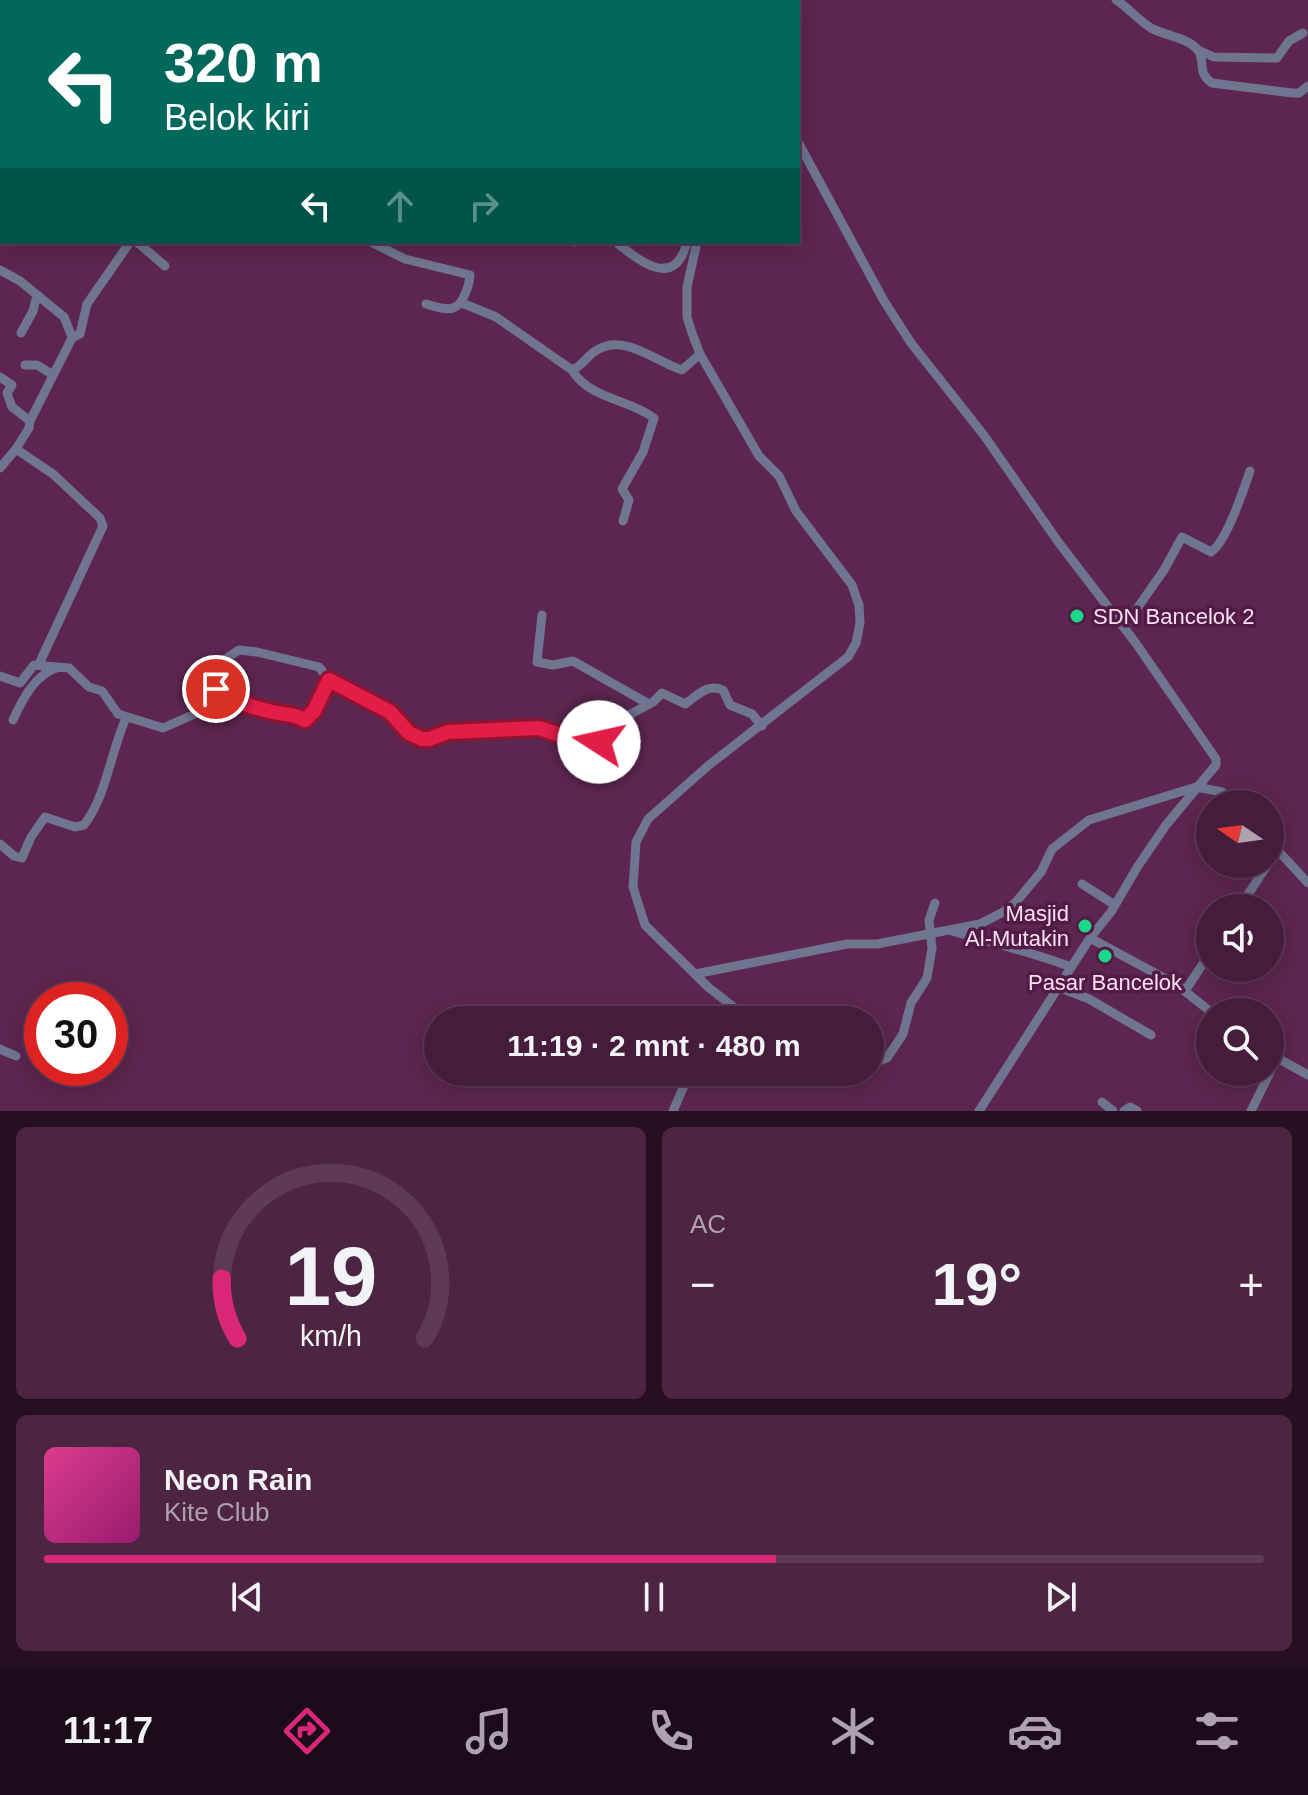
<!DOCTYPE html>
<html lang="id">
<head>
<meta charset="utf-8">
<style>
  body { margin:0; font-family:Helvetica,sans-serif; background:#4d2543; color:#f1f3f6; height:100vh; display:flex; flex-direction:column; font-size:30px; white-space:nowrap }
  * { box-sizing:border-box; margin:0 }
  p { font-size:26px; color:#b0a1af }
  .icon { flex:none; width:44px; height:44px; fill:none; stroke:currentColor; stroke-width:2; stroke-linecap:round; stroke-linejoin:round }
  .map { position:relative; height:1111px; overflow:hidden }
  .side { display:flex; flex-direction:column; gap:16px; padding:16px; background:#260f21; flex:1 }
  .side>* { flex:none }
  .guide { position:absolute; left:0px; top:0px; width:800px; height:244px; box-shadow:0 4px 20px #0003,0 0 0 2px #5e3a56; background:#00695c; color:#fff; overflow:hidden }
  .needle { width:52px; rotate:283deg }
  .fabs { position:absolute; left:1196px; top:790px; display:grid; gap:16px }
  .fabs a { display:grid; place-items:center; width:88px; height:88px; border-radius:50%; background:#461c3c; box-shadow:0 4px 20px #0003,0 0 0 2px #5e3a56; font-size:40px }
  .speed { position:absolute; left:24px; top:982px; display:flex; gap:16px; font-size:40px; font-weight:700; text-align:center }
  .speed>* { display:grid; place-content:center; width:104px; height:104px; border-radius:50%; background:#461c3c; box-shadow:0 4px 20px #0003,0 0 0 2px #5e3a56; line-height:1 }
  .speed .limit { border:12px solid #d22; background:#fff; color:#111 }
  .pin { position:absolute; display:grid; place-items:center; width:68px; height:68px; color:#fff; margin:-34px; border:4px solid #fff; border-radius:50%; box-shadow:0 2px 8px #0007 }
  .me { position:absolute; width:88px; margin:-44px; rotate:280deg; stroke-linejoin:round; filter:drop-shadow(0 0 6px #0008) }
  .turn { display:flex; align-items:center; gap:28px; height:168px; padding:0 32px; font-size:36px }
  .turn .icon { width:104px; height:104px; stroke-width:2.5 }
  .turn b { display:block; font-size:56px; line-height:68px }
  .lanes { display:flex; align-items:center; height:76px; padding:0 32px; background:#0003; justify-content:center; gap:40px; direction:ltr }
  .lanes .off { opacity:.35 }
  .big { font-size:60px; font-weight:600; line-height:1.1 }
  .side .card { flex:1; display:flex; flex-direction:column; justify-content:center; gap:12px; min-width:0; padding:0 28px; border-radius:12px; background:#4d2543 }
  .side .dial { align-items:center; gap:0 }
  .dial svg { height:208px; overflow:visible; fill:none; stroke:#5e3a56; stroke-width:7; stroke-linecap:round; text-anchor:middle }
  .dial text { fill:#f1f3f6; stroke:none }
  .song { display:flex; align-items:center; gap:24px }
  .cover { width:96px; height:96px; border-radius:12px; background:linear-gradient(135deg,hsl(330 70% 55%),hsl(320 70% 35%)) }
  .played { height:8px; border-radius:4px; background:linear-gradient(90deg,#db2777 60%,#5e3a56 60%) }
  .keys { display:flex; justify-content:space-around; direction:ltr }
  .heat { display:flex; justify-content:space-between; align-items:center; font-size:44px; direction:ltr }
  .side .tiles { flex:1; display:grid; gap:16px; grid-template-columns:1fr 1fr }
  .card:last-child { grid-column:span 2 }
  .trip { position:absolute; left:424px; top:1006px; width:460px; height:80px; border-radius:40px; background:#461c3c; box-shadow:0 4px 20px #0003,0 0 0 2px #5e3a56; font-weight:600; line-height:80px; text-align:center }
  .menu { display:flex; height:128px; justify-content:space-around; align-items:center; background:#1c0b18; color:#b0a1af }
  .menu .icon { width:56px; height:56px }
  .menu .on { color:#db2777 }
  .menu b { font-size:36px; color:#f1f3f6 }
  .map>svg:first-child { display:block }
</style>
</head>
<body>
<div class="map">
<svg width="1308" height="1111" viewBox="0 0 1308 1111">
  <rect width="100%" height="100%" fill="#5d2650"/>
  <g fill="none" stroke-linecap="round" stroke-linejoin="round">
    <g stroke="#6f7490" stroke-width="9">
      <polyline points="258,0 259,2"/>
      <polyline points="717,0 718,2"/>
      <path d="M1116 0C1129 8 1138 20 1151 28 1165 36 1187 37 1198 50 1206 61 1196 72 1212 83L1292 93H1299L1308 86"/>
      <polyline points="427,2 428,0"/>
      <polyline points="771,2 771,0"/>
      <polyline points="1198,50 1214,57 1277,58 1289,41 1303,33"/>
      <polyline points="798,142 884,301 911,343 983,434 1059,543 1135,642 1216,759 1216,765 1166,825 1138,866 1111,912 1090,938 1177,985 1211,1012"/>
      <polyline points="137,242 165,266"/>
      <path d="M371 242 405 259 470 275C470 282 468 287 465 294 457 315 444 309 426 304"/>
      <polyline points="573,242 575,242"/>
      <path d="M616 242C641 263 675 289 687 242"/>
      <polyline points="697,242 687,287 687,317 692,333 700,354 759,456 779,476 796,511 852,585 859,605 860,623 856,643 848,657 709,765 648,819 636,842 633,887 645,925 708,987 750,1020"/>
      <polyline points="0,270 20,281 64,317 72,337"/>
      <path d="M462 303 496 317 572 370C583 366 587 355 597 350 625 333 656 362 682 370L700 354"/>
      <polyline points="21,333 33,311 37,295"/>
      <polyline points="25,365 37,365 53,375"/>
      <path d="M572 370C589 399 629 399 654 418L643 452 622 489 629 500 623 521"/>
      <polyline points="0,377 12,385 7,393 12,407 30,421 29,428 16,449 53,474 100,518 103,526 39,664"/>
      <polyline points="30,421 72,338 80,334 87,304 130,242"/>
      <polyline points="0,468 16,449"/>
      <polyline points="542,615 537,662 553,665 573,661 647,703"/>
      <path d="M1124 627 1164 570 1182 537 1211 552C1227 541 1243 491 1250 471"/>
      <path d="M0 676 20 683 34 665 69 668 89 687 102 691 118 714 163 728 197 713 220 683 227 658 239 650 257 652 319 667 330 681 390 712 409 733 422 739 448 732 539 728 595 746 616 722 653 702 662 693 685 704C697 696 707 683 723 690L730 705 752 714 762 726"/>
      <path d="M216 689C232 700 253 708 273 712 286 715 291 713 305 720L314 711 329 680"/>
      <path d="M13 720C23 698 35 674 59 667"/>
      <polyline points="1270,842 1308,883"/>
      <path d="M0 844 14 856 22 858 31 837 45 817 75 827 84 825C106 797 111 751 126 718"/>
      <polyline points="1082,884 1115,905"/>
      <polyline points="1239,908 1268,864"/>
      <path d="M952 931C992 943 1032 952 1071 967"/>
      <polyline points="695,974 847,944 877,944 980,924 1005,911 1015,903 1041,872 1052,849 1089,820 1196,787 1222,792 1237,804"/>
      <polyline points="1058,987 1089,999 1151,1035"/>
      <polyline points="1185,991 1210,953"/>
      <polyline points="0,1049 16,1056"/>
      <polyline points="1270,1054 1308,1075"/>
      <polyline points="870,1064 887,1058 903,1034 911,1003 927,978 932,948 929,920 935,903"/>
      <polyline points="1102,1102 1113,1111"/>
      <polyline points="673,1111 690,1072"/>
      <polyline points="979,1111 1090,938"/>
      <polyline points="1124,1111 1130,1107 1137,1111"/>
      <polyline points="1251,1111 1277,1058"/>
    </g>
  </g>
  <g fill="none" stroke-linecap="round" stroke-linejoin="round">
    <g stroke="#92132f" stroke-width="20">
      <path id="route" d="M216 689C232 700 253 708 273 712 286 715 291 713 305 720L314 711 329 680 390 712 409 733 422 739H429L448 732 539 728 593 746 599 742"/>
    </g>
    <use href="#route" stroke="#e11d48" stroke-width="14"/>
  </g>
  <g fill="#1ad988" stroke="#521b45" stroke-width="3">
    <circle cx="1077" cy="616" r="8"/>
    <circle cx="1085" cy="926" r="8"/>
    <circle cx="1105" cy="956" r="8"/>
  </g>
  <g text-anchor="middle" stroke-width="7" stroke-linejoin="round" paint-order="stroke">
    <g font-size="22" fill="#fbdff2" stroke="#521b45" text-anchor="start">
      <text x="1093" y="624">SDN Bancelok 2</text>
      <text x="1069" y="921" text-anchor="end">Masjid<tspan x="1069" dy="25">Al-Mutakin</tspan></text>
      <text x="1105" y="990" text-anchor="middle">Pasar Bancelok</text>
    </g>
  </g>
</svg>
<div class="fabs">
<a><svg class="needle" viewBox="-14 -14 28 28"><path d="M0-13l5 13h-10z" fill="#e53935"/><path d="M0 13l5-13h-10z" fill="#b0a1af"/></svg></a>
<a><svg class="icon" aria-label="sound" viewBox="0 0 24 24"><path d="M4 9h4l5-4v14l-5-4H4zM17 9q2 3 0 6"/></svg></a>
<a><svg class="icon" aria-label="search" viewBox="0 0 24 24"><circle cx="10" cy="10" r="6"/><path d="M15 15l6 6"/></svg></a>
</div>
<div class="speed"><div class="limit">30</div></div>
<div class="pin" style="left:216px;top:689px;background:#d93025"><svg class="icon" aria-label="arrive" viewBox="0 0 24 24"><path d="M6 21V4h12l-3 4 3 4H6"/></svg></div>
<svg class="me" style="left:599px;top:742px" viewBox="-20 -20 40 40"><circle r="19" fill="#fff"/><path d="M0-13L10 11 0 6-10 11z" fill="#e11d48"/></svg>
<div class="trip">11:19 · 2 mnt · 480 m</div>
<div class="guide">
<div class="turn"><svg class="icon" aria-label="left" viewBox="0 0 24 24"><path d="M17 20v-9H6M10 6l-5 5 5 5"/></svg><div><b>320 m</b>Belok kiri</div></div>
<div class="lanes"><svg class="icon" aria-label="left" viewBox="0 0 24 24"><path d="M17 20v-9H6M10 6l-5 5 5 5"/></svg><svg class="icon off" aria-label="ahead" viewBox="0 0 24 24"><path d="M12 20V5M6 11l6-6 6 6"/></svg><svg class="icon off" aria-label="right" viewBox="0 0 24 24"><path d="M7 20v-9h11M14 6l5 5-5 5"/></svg></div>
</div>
</div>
<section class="side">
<div class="tiles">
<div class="card dial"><svg viewBox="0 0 100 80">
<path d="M14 69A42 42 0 1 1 86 69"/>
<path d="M14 69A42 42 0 0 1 8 46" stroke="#db2777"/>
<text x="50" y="56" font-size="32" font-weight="700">19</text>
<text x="50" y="72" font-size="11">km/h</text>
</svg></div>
<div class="card"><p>AC</p>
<div class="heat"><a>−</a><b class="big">19°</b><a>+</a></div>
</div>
<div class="card">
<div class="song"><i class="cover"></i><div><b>Neon Rain</b><p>Kite Club</p></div></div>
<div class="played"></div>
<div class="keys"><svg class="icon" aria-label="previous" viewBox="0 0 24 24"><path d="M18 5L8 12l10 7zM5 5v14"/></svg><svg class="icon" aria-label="pause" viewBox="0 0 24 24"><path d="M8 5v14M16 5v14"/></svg><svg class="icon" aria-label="next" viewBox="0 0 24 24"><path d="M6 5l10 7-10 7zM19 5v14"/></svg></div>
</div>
</div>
</section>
<nav class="menu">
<b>11:17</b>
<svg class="icon on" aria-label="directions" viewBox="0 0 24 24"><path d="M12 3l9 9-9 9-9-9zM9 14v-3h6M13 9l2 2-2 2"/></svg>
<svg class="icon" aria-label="music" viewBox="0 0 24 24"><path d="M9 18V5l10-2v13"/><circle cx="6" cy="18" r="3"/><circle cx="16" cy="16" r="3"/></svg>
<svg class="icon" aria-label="phone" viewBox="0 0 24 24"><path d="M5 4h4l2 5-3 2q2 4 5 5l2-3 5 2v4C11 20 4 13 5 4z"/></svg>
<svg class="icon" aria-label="climate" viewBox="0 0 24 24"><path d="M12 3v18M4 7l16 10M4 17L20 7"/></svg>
<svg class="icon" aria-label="car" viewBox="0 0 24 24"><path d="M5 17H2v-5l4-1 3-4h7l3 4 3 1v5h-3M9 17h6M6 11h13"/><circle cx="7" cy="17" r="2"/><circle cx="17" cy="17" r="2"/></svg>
<svg class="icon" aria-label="filters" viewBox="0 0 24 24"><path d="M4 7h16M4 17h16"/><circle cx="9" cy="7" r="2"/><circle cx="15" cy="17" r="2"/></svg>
</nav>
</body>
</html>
